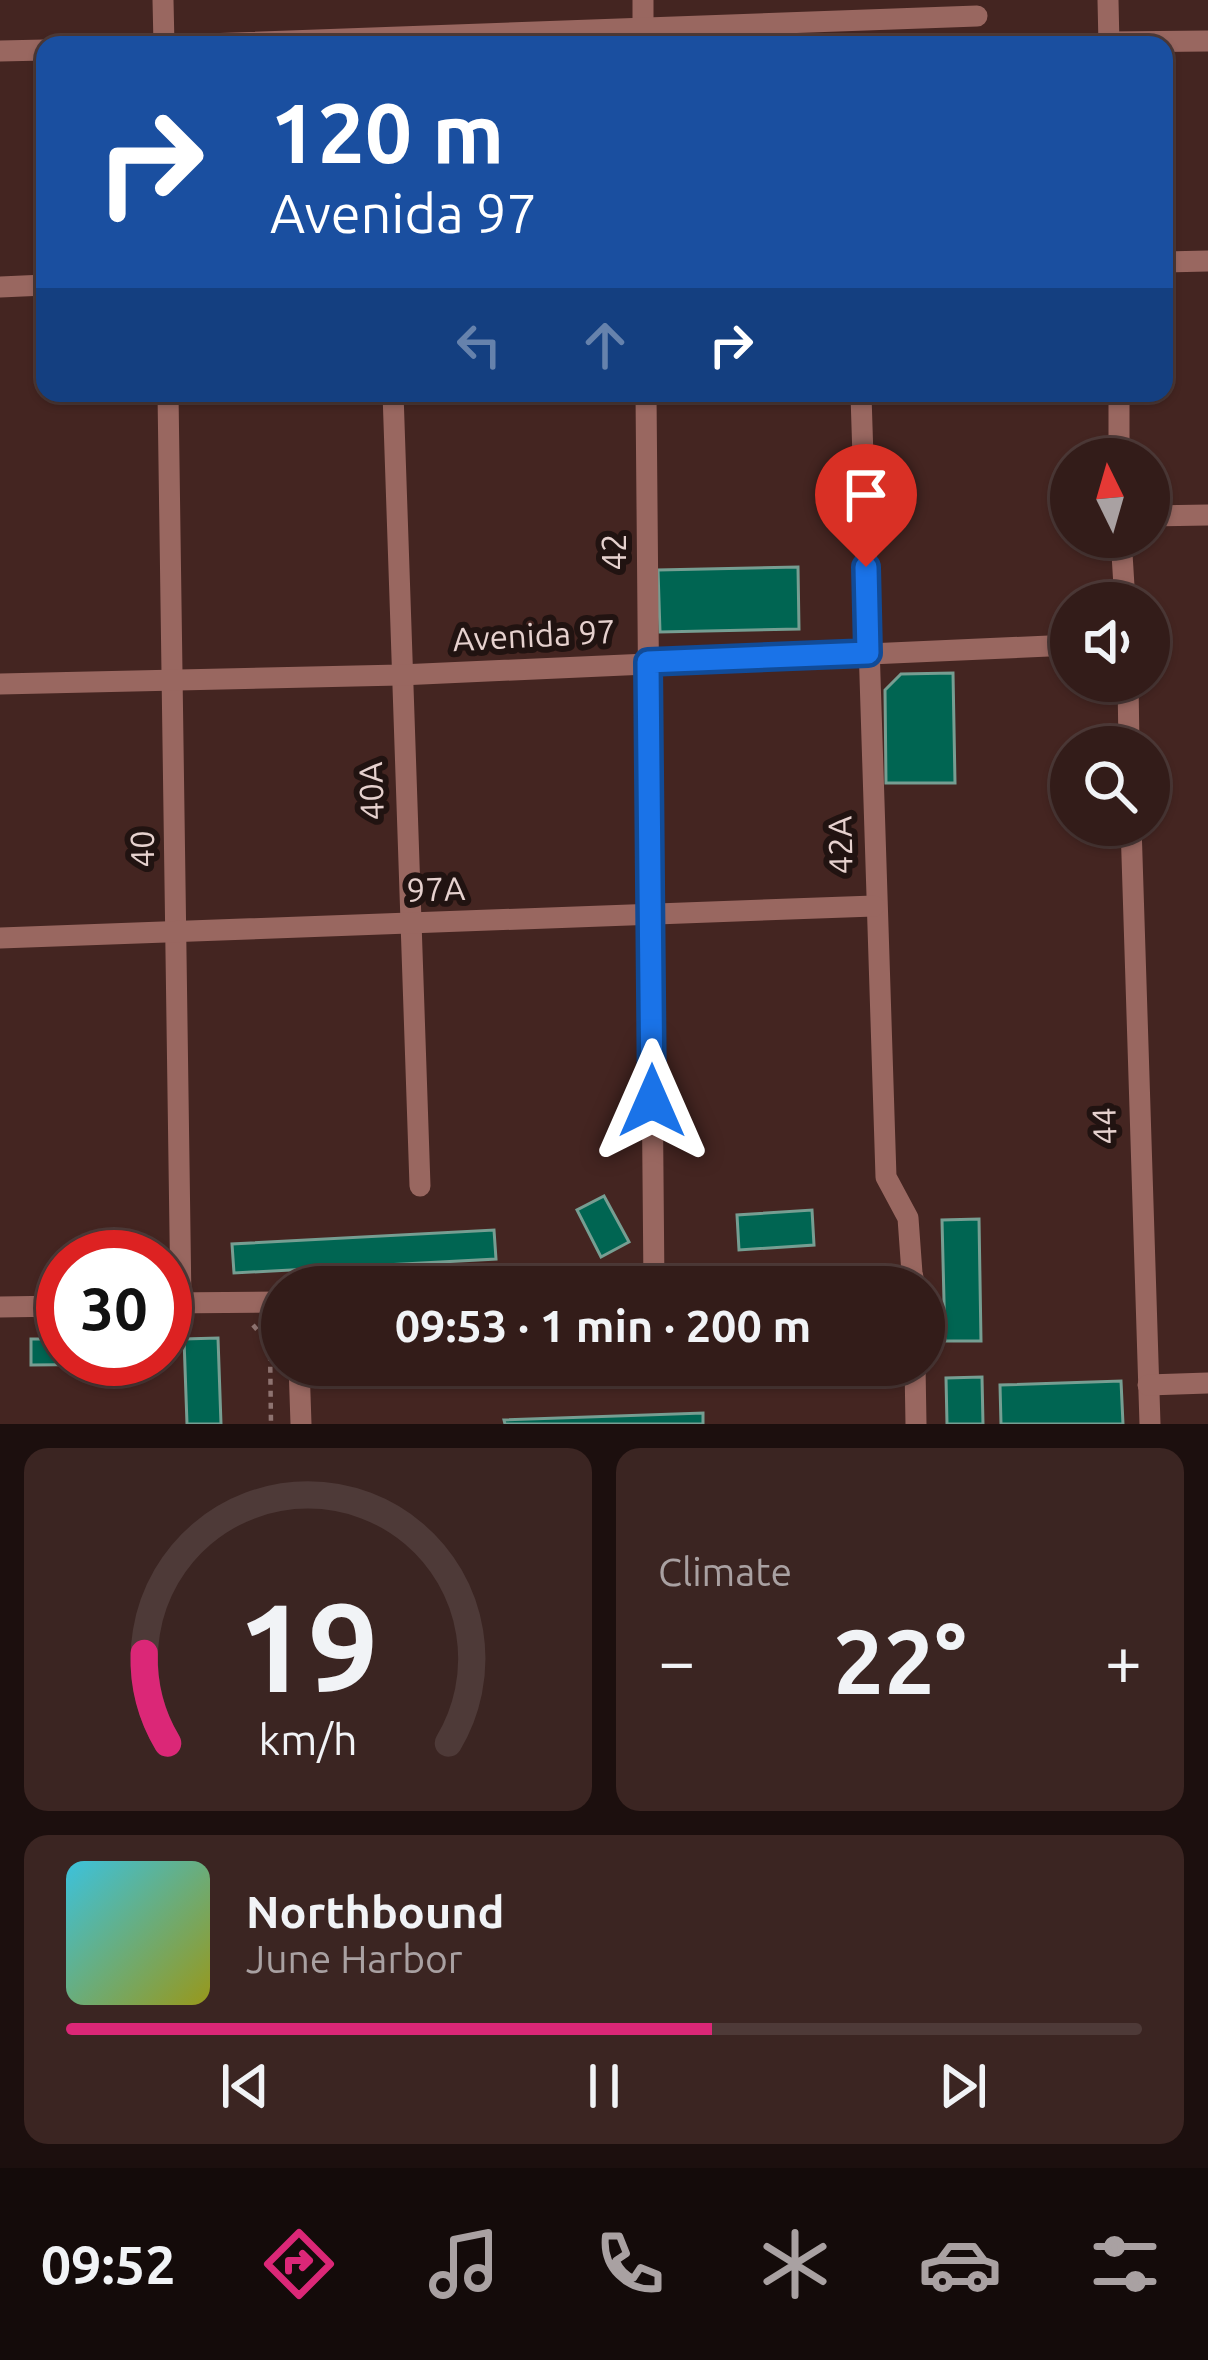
<!DOCTYPE html>
<html lang="en">
<head>
<meta charset="utf-8">
<style>
  body { margin:0; font-family:Ubuntu,sans-serif; background:#3b2522; color:#f1f3f6; height:100vh; display:flex; flex-direction:column; font-size:45px; white-space:nowrap }
  * { box-sizing:border-box; margin:0 }
  p { font-size:39px; color:#a9a1a2 }
  .icon { flex:none; width:66px; height:66px; fill:none; stroke:currentColor; stroke-width:2; stroke-linecap:round; stroke-linejoin:round }
  .map { position:relative; height:1424px; overflow:hidden }
  .sheet { display:flex; flex-direction:column; gap:24px; padding:24px; background:#1c0f0e; flex:1 }
  .sheet>* { flex:none }
  .banner { position:absolute; left:36px; top:36px; width:1137px; height:366px; border-radius:24px; box-shadow:0 3px 9px #0004,0 0 0 3px #4e3a38; background:#1a4fa0; color:#fff; overflow:hidden }
  .needle { width:78px; rotate:355deg }
  .buttons { position:absolute; left:1050px; top:438px; display:grid; gap:24px }
  .buttons a { display:grid; place-items:center; width:120px; height:120px; border-radius:50%; background:#331c19; box-shadow:0 3px 9px #0004,0 0 0 3px #4e3a38; font-size:60px }
  .speed { position:absolute; left:36px; top:1230px; display:flex; gap:24px; font-size:60px; font-weight:700; text-align:center }
  .speed>* { display:grid; place-content:center; width:156px; height:156px; border-radius:50%; background:#331c19; box-shadow:0 3px 9px #0004,0 0 0 3px #4e3a38; line-height:1 }
  .speed .limit { border:18px solid #d22; background:#fff; color:#111 }
  .pin { position:absolute; display:grid; place-items:center; width:102px; height:102px; color:#fff; margin:-123px -51px; border-radius:50% 50% 50% 0; rotate:-45deg; box-shadow:0 0 12px #0007 }
  .pin .icon { rotate:45deg }
  .me { position:absolute; width:132px; margin:-66px; rotate:0deg; stroke-linejoin:round; filter:drop-shadow(0 0 9px #0008) }
  .turn { display:flex; align-items:center; gap:42px; height:252px; padding:0 36px; font-size:54px }
  .turn .icon { width:156px; height:156px; stroke-width:2.5 }
  .turn b { display:block; font-size:84px; line-height:102px }
  .lanes { display:flex; align-items:center; height:114px; padding:0 36px; background:#0003; justify-content:center; gap:60px; direction:ltr }
  .lanes .off { opacity:.35 }
  .big { font-size:90px; font-weight:600; line-height:1.1 }
  .sheet .card { flex:1; display:flex; flex-direction:column; justify-content:center; gap:18px; min-width:0; padding:0 42px; border-radius:24px; background:#3b2522 }
  .sheet .dial { align-items:center; gap:0 }
  .dial svg { height:312px; overflow:visible; fill:none; stroke:#4e3a38; stroke-width:7; stroke-linecap:round; text-anchor:middle }
  .dial text { fill:#f1f3f6; stroke:none }
  .song { display:flex; align-items:center; gap:36px }
  .cover { width:144px; height:144px; border-radius:18px; background:linear-gradient(135deg,hsl(190 70% 55%),hsl(60 70% 35%)) }
  .played { height:12px; border-radius:6px; background:linear-gradient(90deg,#db2777 60%,#4e3a38 60%) }
  .keys { display:flex; justify-content:space-around; direction:ltr }
  .heat { display:flex; justify-content:space-between; align-items:center; font-size:66px; direction:ltr }
  .sheet .tiles { flex:1; display:grid; gap:24px; grid-template-columns:1fr 1fr }
  .card:last-child { grid-column:span 2 }
  .trip { position:absolute; left:261px; top:1266px; width:684px; height:120px; border-radius:60px; background:#331c19; box-shadow:0 3px 9px #0004,0 0 0 3px #4e3a38; font-weight:600; line-height:120px; text-align:center }
  .tab-bar { display:flex; height:192px; justify-content:space-around; align-items:center; background:#140b0a; color:#a9a1a2 }
  .tab-bar .icon { width:84px; height:84px }
  .tab-bar .current { color:#db2777 }
  .tab-bar b { font-size:54px; color:#f1f3f6 }
  .map>svg:first-child { display:block }
</style>
</head>
<body>
<div class="map">
<svg width="1208" height="1424" viewBox="0 0 1208 1424">
  <rect width="100%" height="100%" fill="#442521"/>
  <g fill="#006552" stroke="#769e92" stroke-width="3">
    <polygon points="798,567 799,629 660,632 658,570"/>
    <polygon points="953,673 955,783 886,783 885,690 901,674"/>
    <polygon points="604,1196 629,1242 601,1257 577,1210"/>
    <polygon points="812,1210 814,1245 739,1250 737,1215"/>
    <polygon points="979,1219 981,1341 945,1341 942,1220"/>
    <polygon points="494,1230 496,1259 234,1273 232,1244"/>
    <polygon points="218,1338 221,1424 187,1424 184,1339"/>
    <polygon points="31,1339 63,1339 63,1359 135,1359 135,1364 31,1365"/>
    <polygon points="982,1377 983,1424 947,1424 946,1378"/>
    <polygon points="1121,1381 1123,1424 1001,1424 1000,1385"/>
    <polygon points="703,1413 703,1424 505,1424 504,1420"/>
  </g>
  <g fill="none" stroke-linecap="round" stroke-linejoin="round">
    <polyline stroke="#8e7370" stroke-width="4.5" stroke-dasharray="6 6" stroke-linecap="butt" points="253,1325 270,1345 271,1424"/>
    <g stroke="#996760" stroke-width="21">
      <polyline points="163,0 164,45"/>
      <polyline points="643,0 643,45"/>
      <polyline points="1108,0 1109,45"/>
      <polyline points="1109,42 1208,41"/>
      <polyline points="177,45 977,16"/>
      <polyline points="0,51 45,50"/>
      <polyline points="1164,262 1208,261"/>
      <polyline points="0,287 45,285"/>
      <polyline points="168,393 181,1303"/>
      <polyline points="393,393 420,1186"/>
      <polyline points="646,393 654,1287"/>
      <polyline points="1119,393 1119,459"/>
      <polyline points="861,395 886,1177 908,1218 913,1287"/>
      <polyline points="1149,516 1208,515"/>
      <polyline points="1121,537 1125,603"/>
      <polyline points="1128,681 1129,747"/>
      <polyline points="0,684 400,675 1071,645"/>
      <polyline points="1131,825 1150,1424"/>
      <polyline points="0,938 874,906"/>
      <polyline points="657,1287 913,1277"/>
      <polyline points="165,1303 282,1302"/>
      <polyline points="0,1307 63,1306"/>
      <polyline points="299,1365 301,1424"/>
      <polyline points="915,1365 916,1424"/>
      <polyline points="1148,1385 1208,1383"/>
    </g>
  </g>
  <g fill="none" stroke-linecap="round" stroke-linejoin="round">
    <g stroke="#114b97" stroke-width="30">
      <polyline id="route" points="652,1101 648,662 868,653 866,567"/>
    </g>
    <use href="#route" stroke="#1a73e8" stroke-width="21"/>
  </g>
  <g text-anchor="middle" stroke-width="12" stroke-linejoin="round" paint-order="stroke">
    <g font-size="33" fill="#e6d1ce" stroke="#211311">
      <text transform="translate(614 552) rotate(-90)" y="12">42</text>
      <text transform="translate(534 635) rotate(-3)" y="12">Avenida 97</text>
      <text transform="translate(371 791) rotate(-92)" y="12">40A</text>
      <text transform="translate(840 845) rotate(-91)" y="12">42A</text>
      <text transform="translate(142 849) rotate(-91)" y="12">40</text>
      <text transform="translate(436 889) rotate(-2)" y="12">97A</text>
      <text transform="translate(1104 1126) rotate(-92)" y="12">44</text>
    </g>
  </g>
</svg>
<div class="buttons">
<a><svg class="needle" viewBox="-14 -14 28 28"><path d="M0-13l5 13h-10z" fill="#e53935"/><path d="M0 13l5-13h-10z" fill="#a9a1a2"/></svg></a>
<a><svg class="icon" aria-label="sound" viewBox="0 0 24 24"><path d="M4 9h4l5-4v14l-5-4H4zM17 9q2 3 0 6"/></svg></a>
<a><svg class="icon" aria-label="search" viewBox="0 0 24 24"><circle cx="10" cy="10" r="6"/><path d="M15 15l6 6"/></svg></a>
</div>
<div class="speed"><div class="limit">30</div></div>
<div class="pin" style="left:866px;top:567px;background:#d93025"><svg class="icon" aria-label="arrive" viewBox="0 0 24 24"><path d="M6 21V4h12l-3 4 3 4H6"/></svg></div>
<svg class="me" style="left:652px;top:1101px" viewBox="-20 -20 40 40"><path d="M0-17L14 15 0 8-14 15z" fill="#1a73e8" stroke="#fff" stroke-width="4"/></svg>
<div class="trip">09:53 · 1 min · 200 m</div>
<div class="banner">
<div class="turn"><svg class="icon" aria-label="right" viewBox="0 0 24 24"><path d="M7 20v-9h11M14 6l5 5-5 5"/></svg><div><b>120 m</b>Avenida 97</div></div>
<div class="lanes"><svg class="icon off" aria-label="left" viewBox="0 0 24 24"><path d="M17 20v-9H6M10 6l-5 5 5 5"/></svg><svg class="icon off" aria-label="ahead" viewBox="0 0 24 24"><path d="M12 20V5M6 11l6-6 6 6"/></svg><svg class="icon" aria-label="right" viewBox="0 0 24 24"><path d="M7 20v-9h11M14 6l5 5-5 5"/></svg></div>
</div>
</div>
<section class="sheet">
<div class="tiles">
<div class="card dial"><svg viewBox="0 0 100 80">
<path d="M14 69A42 42 0 1 1 86 69"/>
<path d="M14 69A42 42 0 0 1 8 46" stroke="#db2777"/>
<text x="50" y="56" font-size="32" font-weight="700">19</text>
<text x="50" y="72" font-size="11">km/h</text>
</svg></div>
<div class="card"><p>Climate</p>
<div class="heat"><a>−</a><b class="big">22°</b><a>+</a></div>
</div>
<div class="card">
<div class="song"><i class="cover"></i><div><b>Northbound</b><p>June Harbor</p></div></div>
<div class="played"></div>
<div class="keys"><svg class="icon" aria-label="previous" viewBox="0 0 24 24"><path d="M18 5L8 12l10 7zM5 5v14"/></svg><svg class="icon" aria-label="pause" viewBox="0 0 24 24"><path d="M8 5v14M16 5v14"/></svg><svg class="icon" aria-label="next" viewBox="0 0 24 24"><path d="M6 5l10 7-10 7zM19 5v14"/></svg></div>
</div>
</div>
</section>
<nav class="tab-bar">
<b>09:52</b>
<svg class="icon current" aria-label="directions" viewBox="0 0 24 24"><path d="M12 3l9 9-9 9-9-9zM9 14v-3h6M13 9l2 2-2 2"/></svg>
<svg class="icon" aria-label="music" viewBox="0 0 24 24"><path d="M9 18V5l10-2v13"/><circle cx="6" cy="18" r="3"/><circle cx="16" cy="16" r="3"/></svg>
<svg class="icon" aria-label="phone" viewBox="0 0 24 24"><path d="M5 4h4l2 5-3 2q2 4 5 5l2-3 5 2v4C11 20 4 13 5 4z"/></svg>
<svg class="icon" aria-label="climate" viewBox="0 0 24 24"><path d="M12 3v18M4 7l16 10M4 17L20 7"/></svg>
<svg class="icon" aria-label="car" viewBox="0 0 24 24"><path d="M5 17H2v-5l4-1 3-4h7l3 4 3 1v5h-3M9 17h6M6 11h13"/><circle cx="7" cy="17" r="2"/><circle cx="17" cy="17" r="2"/></svg>
<svg class="icon" aria-label="filters" viewBox="0 0 24 24"><path d="M4 7h16M4 17h16"/><circle cx="9" cy="7" r="2"/><circle cx="15" cy="17" r="2"/></svg>
</nav>
</body>
</html>
